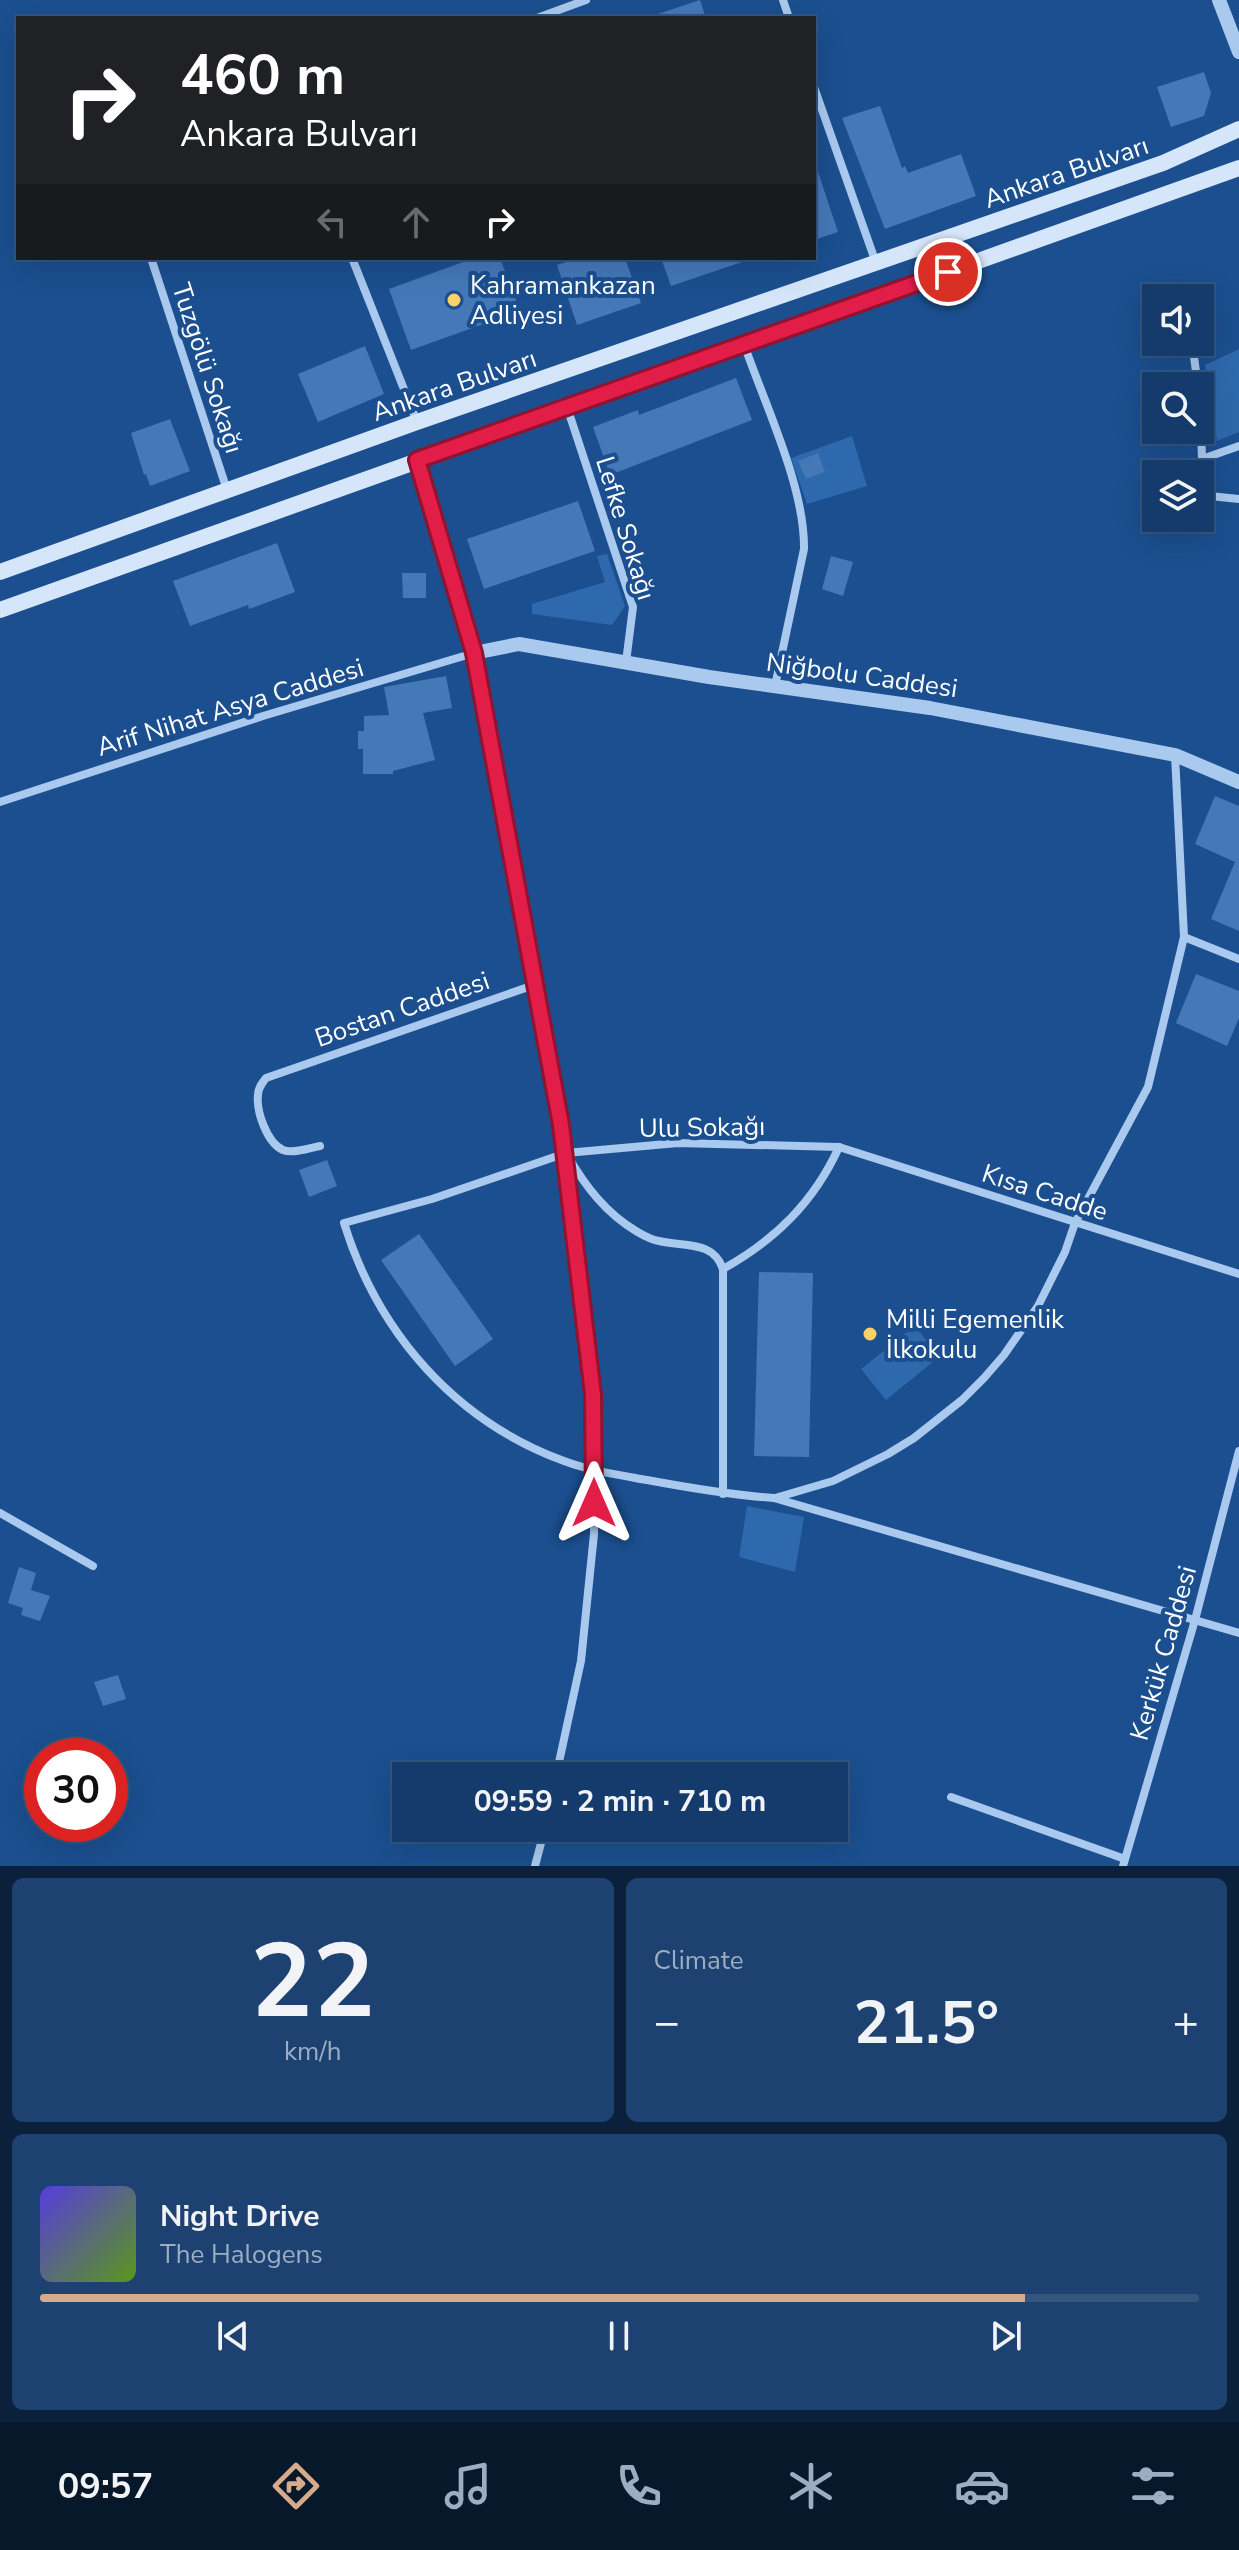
<!DOCTYPE html>
<html lang="en">
<head>
<meta charset="utf-8">
<style>
  body { margin:0; font-family:"Nunito Sans",sans-serif; background:#1d4271; color:#f1f3f6; height:100vh; display:flex; flex-direction:column; font-size:30px; white-space:nowrap }
  * { box-sizing:border-box; margin:0 }
  p { font-size:26px; color:#9dadc1 }
  .icon { flex:none; width:44px; height:44px; fill:none; stroke:currentColor; stroke-width:2; stroke-linecap:round; stroke-linejoin:round }
  .map { position:relative; height:1866px; overflow:hidden }
  .sheet { display:flex; flex-direction:column; gap:12px; padding:12px; background:#0b203b; flex:1 }
  .sheet>* { flex:none }
  .top-card { position:absolute; left:16px; top:16px; width:800px; height:244px; border-radius:0px; box-shadow:0 8px 32px #0002,0 0 0 2px #33557e; background:#202124; color:#fff; overflow:hidden }
  .tools { position:absolute; left:1142px; top:284px; display:grid; gap:16px }
  .tools a { display:grid; place-items:center; width:72px; height:72px; border-radius:0px; background:#143b6b; box-shadow:0 8px 32px #0002,0 0 0 2px #33557e; font-size:40px }
  .speed { position:absolute; left:24px; top:1738px; display:flex; gap:16px; font-size:40px; font-weight:700; text-align:center }
  .speed>* { display:grid; place-content:center; width:104px; height:104px; border-radius:50%; background:#143b6b; box-shadow:0 8px 32px #0002,0 0 0 2px #33557e; line-height:1 }
  .speed .limit { border:12px solid #d22; background:#fff; color:#111 }
  .pin { position:absolute; display:grid; place-items:center; width:68px; height:68px; color:#fff; margin:-34px; border:4px solid #fff; border-radius:50%; box-shadow:0 2px 8px #0007 }
  .me { position:absolute; width:88px; margin:-44px; rotate:0deg; stroke-linejoin:round; filter:drop-shadow(0 0 6px #0008) }
  .turn { display:flex; align-items:center; gap:28px; height:168px; padding:0 32px; font-size:36px }
  .turn .icon { width:104px; height:104px; stroke-width:2.5 }
  .turn b { display:block; font-size:56px; line-height:68px }
  .lanes { display:flex; align-items:center; height:76px; padding:0 32px; background:#0003; justify-content:center; gap:40px; direction:ltr }
  .lanes .off { opacity:.35 }
  .big { font-size:60px; font-weight:700; line-height:1.1 }
  .sheet .widget { flex:1; display:flex; flex-direction:column; justify-content:center; gap:12px; min-width:0; padding:0 28px; border-radius:12px; background:#1d4271 }
  .sheet .dial { align-items:center; gap:0 }
  .dial b { font-size:104px; line-height:1 }
  .song { display:flex; align-items:center; gap:24px }
  .cover { width:96px; height:96px; border-radius:12px; background:linear-gradient(135deg,hsl(250 70% 55%),hsl(90 70% 35%)) }
  .played { height:8px; border-radius:4px; background:linear-gradient(90deg,#d6ab8b 85%,#33557e 85%) }
  .keys { display:flex; justify-content:space-around; direction:ltr }
  .heat { display:flex; justify-content:space-between; align-items:center; font-size:44px; direction:ltr }
  .sheet .tiles { flex:1; display:grid; gap:12px; grid-template-columns:1fr 1fr }
  .widget:last-child { grid-column:span 2 }
  .trip { position:absolute; left:392px; top:1762px; width:456px; height:80px; border-radius:0px; background:#143b6b; box-shadow:0 8px 32px #0002,0 0 0 2px #33557e; font-weight:700; line-height:80px; text-align:center }
  .tab-bar { display:flex; height:128px; justify-content:space-around; align-items:center; background:#08182b; color:#9dadc1 }
  .tab-bar .icon { width:56px; height:56px }
  .tab-bar .active { color:#d6ab8b }
  .tab-bar b { font-size:36px; color:#f1f3f6 }
  .map>svg:first-child { display:block }
</style>
</head>
<body>
<div class="map">
<svg width="1239" height="1866" viewBox="0 0 1239 1866">
  <rect width="100%" height="100%" fill="#1b4f8f"/>
  <g fill="#2e69ad">
    <polygon points="1239,349 1239,432 1217,441 1205,365"/>
    <polygon points="852,436 867,486 807,504 791,458"/>
    <polygon points="607,554 625,606 612,625 532,614 532,604 605,582 597,556"/>
    <polygon points="915,1326 939,1357 886,1400 861,1369"/>
    <polygon points="747,1506 804,1517 795,1572 739,1557"/>
  </g>
  <g fill="#4478b7">
    <polygon points="700,0 706,18 653,18 652,16"/>
    <polygon points="1204,72 1211,93 1204,116 1171,127 1157,87"/>
    <polygon points="880,106 902,168 905,166 908,173 961,154 976,196 885,229 842,118"/>
    <polygon points="816,166 838,232 814,240 814,167"/>
    <polygon points="474,258 500,258 520,311 411,350 389,289"/>
    <polygon points="578,258 625,258 641,303 577,325 557,265"/>
    <polygon points="670,258 747,258 748,260 671,286 662,261"/>
    <polygon points="365,346 384,394 318,422 298,374"/>
    <polygon points="736,378 752,420 610,475 593,427 638,410 639,415"/>
    <polygon points="170,419 190,471 150,486 146,474 144,475 131,433"/>
    <polygon points="818,453 825,472 806,479 798,461"/>
    <polygon points="578,501 595,551 484,589 467,539"/>
    <polygon points="277,543 295,592 249,609 248,605 190,626 173,581"/>
    <polygon points="831,556 853,562 843,596 822,589"/>
    <polygon points="402,573 426,573 426,598 403,598"/>
    <polygon points="446,676 452,708 423,713 435,760 393,771 393,774 363,774 363,749 358,749 358,731 364,731 364,716 389,715 384,687"/>
    <polygon points="1215,796 1239,806 1239,931 1211,919 1235,862 1195,844"/>
    <polygon points="1196,974 1239,991 1239,1018 1227,1046 1176,1023"/>
    <polygon points="327,1160 337,1186 309,1197 299,1170"/>
    <polygon points="419,1234 493,1339 455,1366 381,1260"/>
    <polygon points="759,1272 813,1273 809,1457 754,1456"/>
    <polygon points="19,1567 36,1573 31,1590 50,1596 40,1621 21,1615 23,1608 8,1603"/>
    <polygon points="118,1675 126,1699 103,1706 94,1682"/>
  </g>
  <g fill="none" stroke-linecap="round" stroke-linejoin="round">
    <g stroke="#a9c9ee" stroke-width="8">
      <polyline points="783,0 789,18"/>
      <polyline points="537,18 586,0"/>
      <polyline points="814,87 876,263"/>
      <polyline points="151,258 227,490"/>
      <polyline points="352,258 417,422"/>
      <path d="M744 344C765 405 805 487 804 549L775 686"/>
      <polyline points="1194,357 1198,386"/>
      <polyline points="567,407 633,607 626,662"/>
      <polyline points="1202,459 1239,446"/>
      <polyline points="417,461 474,653 537,984 566,1153 583,1300 593,1395 594,1534 581,1661 556,1776"/>
      <polyline points="1200,474 1202,459 1200,399"/>
      <polyline points="1200,495 1239,499"/>
      <polyline points="0,802 263,716 474,653"/>
      <polyline points="1184,937 1239,959"/>
      <path d="M320 1146C310 1148 293 1154 283 1150 267 1143 256 1111 258 1095 258 1088 262 1083 266 1078L537 984"/>
      <path d="M569 1158C586 1187 606 1213 636 1231 643 1235 651 1240 659 1241 684 1247 713 1240 723 1269V1494"/>
      <path d="M723 1269C775 1240 814 1202 839 1147"/>
      <path d="M1239 1274 839 1147 678 1143 566 1153 432 1199 344 1223C378 1333 455 1421 564 1461 591 1471 619 1475 647 1480 690 1488 731 1495 774 1498L1239 1633"/>
      <polyline points="775,1498 833,1481 888,1454 914,1438 962,1400 984,1378 1004,1355 1038,1306 1065,1252 1075,1223 1148,1087 1184,937 1175,755"/>
      <polyline points="0,1513 93,1566"/>
      <polyline points="951,1797 1125,1859"/>
      <polyline points="535,1866 545,1828"/>
      <polyline points="1123,1866 1195,1620 1239,1451"/>
    </g>
    <g stroke="#a9c9ee" stroke-width="14">
      <polyline points="1219,0 1239,52"/>
      <polyline points="474,653 519,644 709,677 930,708 1175,755 1239,782"/>
    </g>
    <g stroke="#d6e6fa" stroke-width="16">
      <polyline points="0,572 417,422 1163,163 1239,129"/>
      <polyline points="0,610 1239,168"/>
    </g>
  </g>
  <g fill="none" stroke-linecap="round" stroke-linejoin="round">
    <g stroke="#92132f" stroke-width="20">
      <polyline id="route" points="594,1503 593,1395 561,1125 474,653 417,460 948,272"/>
    </g>
    <use href="#route" stroke="#e11d48" stroke-width="14"/>
  </g>
  <g fill="#ffd166" stroke="#1b4f8f" stroke-width="3">
    <circle cx="454" cy="300" r="8"/>
    <circle cx="870" cy="1334" r="8"/>
  </g>
  <g text-anchor="middle" stroke-width="8" stroke-linejoin="round" paint-order="stroke">
    <g font-size="26" fill="#fff" stroke="#1b4f8f">
      <text transform="translate(1066 172) rotate(-19)" y="9">Ankara Bulvarı</text>
      <text transform="translate(208 368) rotate(72)" y="9">Tuzgölü Sokağı</text>
      <text transform="translate(454 385) rotate(-19)" y="9">Ankara Bulvarı</text>
      <text transform="translate(626 528) rotate(73)" y="9">Lefke Sokağı</text>
      <text transform="translate(862 675) rotate(8)" y="9">Niğbolu Caddesi</text>
      <text transform="translate(230 707) rotate(-17)" y="9">Arif Nihat Asya Caddesi</text>
      <text transform="translate(402 1009) rotate(-19)" y="9">Bostan Caddesi</text>
      <text transform="translate(702 1127) rotate(-1)" y="9">Ulu Sokağı</text>
      <text transform="translate(1045 1192) rotate(18)" y="9">Kısa Cadde</text>
      <text transform="translate(1163 1653) rotate(-74)" y="9">Kerkük Caddesi</text>
    </g>
    <g font-size="26" fill="#fff" stroke="#1b4f8f" text-anchor="start">
      <text x="470" y="294">Kahramankazan<tspan x="470" dy="30">Adliyesi</tspan></text>
      <text x="886" y="1328">Milli Egemenlik<tspan x="886" dy="30">İlkokulu</tspan></text>
    </g>
  </g>
</svg>
<div class="tools">
<a><svg class="icon" aria-label="sound" viewBox="0 0 24 24"><path d="M4 9h4l5-4v14l-5-4H4zM17 9q2 3 0 6"/></svg></a>
<a><svg class="icon" aria-label="search" viewBox="0 0 24 24"><circle cx="10" cy="10" r="6"/><path d="M15 15l6 6"/></svg></a>
<a><svg class="icon" aria-label="layers" viewBox="0 0 24 24"><path d="M12 4l9 5-9 5-9-5zM3 14l9 5 9-5"/></svg></a>
</div>
<div class="speed"><div class="limit">30</div></div>
<div class="pin" style="left:948px;top:272px;background:#d93025"><svg class="icon" aria-label="arrive" viewBox="0 0 24 24"><path d="M6 21V4h12l-3 4 3 4H6"/></svg></div>
<svg class="me" style="left:594px;top:1503px" viewBox="-20 -20 40 40"><path d="M0-17L14 15 0 8-14 15z" fill="#e11d48" stroke="#fff" stroke-width="4"/></svg>
<div class="trip">09:59 · 2 min · 710 m</div>
<div class="top-card">
<div class="turn"><svg class="icon" aria-label="right" viewBox="0 0 24 24"><path d="M7 20v-9h11M14 6l5 5-5 5"/></svg><div><b>460 m</b>Ankara Bulvarı</div></div>
<div class="lanes"><svg class="icon off" aria-label="left" viewBox="0 0 24 24"><path d="M17 20v-9H6M10 6l-5 5 5 5"/></svg><svg class="icon off" aria-label="ahead" viewBox="0 0 24 24"><path d="M12 20V5M6 11l6-6 6 6"/></svg><svg class="icon" aria-label="right" viewBox="0 0 24 24"><path d="M7 20v-9h11M14 6l5 5-5 5"/></svg></div>
</div>
</div>
<section class="sheet">
<div class="tiles">
<div class="widget dial"><b>22</b><p>km/h</p></div>
<div class="widget"><p>Climate</p>
<div class="heat"><a>−</a><b class="big">21.5°</b><a>+</a></div>
</div>
<div class="widget">
<div class="song"><i class="cover"></i><div><b>Night Drive</b><p>The Halogens</p></div></div>
<div class="played"></div>
<div class="keys"><svg class="icon" aria-label="previous" viewBox="0 0 24 24"><path d="M18 5L8 12l10 7zM5 5v14"/></svg><svg class="icon" aria-label="pause" viewBox="0 0 24 24"><path d="M8 5v14M16 5v14"/></svg><svg class="icon" aria-label="next" viewBox="0 0 24 24"><path d="M6 5l10 7-10 7zM19 5v14"/></svg></div>
</div>
</div>
</section>
<nav class="tab-bar">
<b>09:57</b>
<svg class="icon active" aria-label="directions" viewBox="0 0 24 24"><path d="M12 3l9 9-9 9-9-9zM9 14v-3h6M13 9l2 2-2 2"/></svg>
<svg class="icon" aria-label="music" viewBox="0 0 24 24"><path d="M9 18V5l10-2v13"/><circle cx="6" cy="18" r="3"/><circle cx="16" cy="16" r="3"/></svg>
<svg class="icon" aria-label="phone" viewBox="0 0 24 24"><path d="M5 4h4l2 5-3 2q2 4 5 5l2-3 5 2v4C11 20 4 13 5 4z"/></svg>
<svg class="icon" aria-label="climate" viewBox="0 0 24 24"><path d="M12 3v18M4 7l16 10M4 17L20 7"/></svg>
<svg class="icon" aria-label="car" viewBox="0 0 24 24"><path d="M5 17H2v-5l4-1 3-4h7l3 4 3 1v5h-3M9 17h6M6 11h13"/><circle cx="7" cy="17" r="2"/><circle cx="17" cy="17" r="2"/></svg>
<svg class="icon" aria-label="filters" viewBox="0 0 24 24"><path d="M4 7h16M4 17h16"/><circle cx="9" cy="7" r="2"/><circle cx="15" cy="17" r="2"/></svg>
</nav>
</body>
</html>
